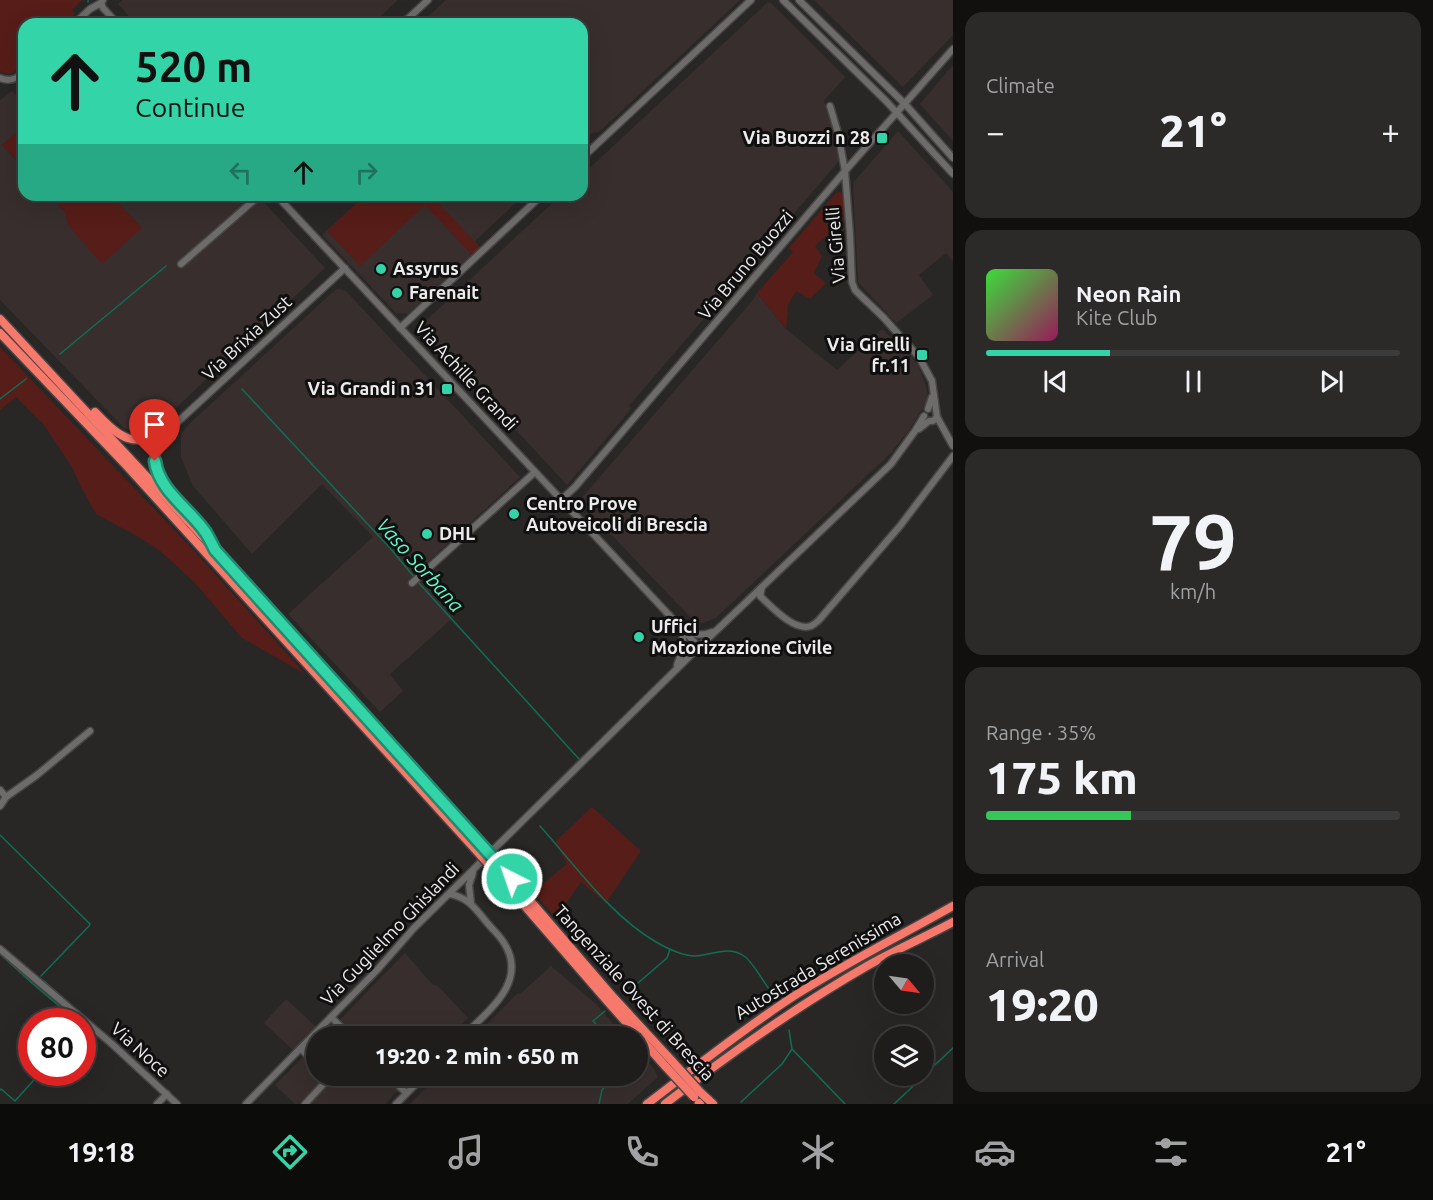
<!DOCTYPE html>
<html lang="en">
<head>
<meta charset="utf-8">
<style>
  body { margin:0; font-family:Ubuntu,sans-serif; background:#2c2a29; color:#f1f3f6; height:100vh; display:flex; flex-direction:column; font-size:22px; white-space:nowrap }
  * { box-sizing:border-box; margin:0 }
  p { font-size:20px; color:#a1a2a3 }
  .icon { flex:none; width:33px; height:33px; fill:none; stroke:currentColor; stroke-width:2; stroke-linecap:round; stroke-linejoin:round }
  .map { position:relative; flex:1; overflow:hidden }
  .details { display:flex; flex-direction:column; gap:12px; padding:12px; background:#11100f; width:480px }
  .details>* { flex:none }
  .banner { position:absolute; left:18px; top:18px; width:570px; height:183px; border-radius:18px; box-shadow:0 6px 24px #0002,0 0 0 2px #3c3b3b; background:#33d4a8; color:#111; overflow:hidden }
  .needle { width:39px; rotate:119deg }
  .controls { position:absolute; left:874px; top:954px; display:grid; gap:12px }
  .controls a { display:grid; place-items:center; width:60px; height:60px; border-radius:50%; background:#1f1d1c; box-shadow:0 6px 24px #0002,0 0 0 2px #3c3b3b; font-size:30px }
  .speed { position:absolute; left:18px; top:1008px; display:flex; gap:12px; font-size:30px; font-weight:700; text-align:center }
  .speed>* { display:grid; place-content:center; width:78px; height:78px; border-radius:50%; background:#1f1d1c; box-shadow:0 6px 24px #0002,0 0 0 2px #3c3b3b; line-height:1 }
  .speed .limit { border:9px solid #d22; background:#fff; color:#111 }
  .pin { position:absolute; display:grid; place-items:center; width:51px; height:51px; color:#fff; margin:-62px -26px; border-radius:50% 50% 50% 0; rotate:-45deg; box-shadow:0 0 6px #0007 }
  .pin .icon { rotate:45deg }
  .me { position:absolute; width:66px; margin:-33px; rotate:319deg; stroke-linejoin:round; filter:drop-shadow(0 0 4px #0008) }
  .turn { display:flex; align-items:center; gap:21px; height:126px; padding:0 18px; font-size:27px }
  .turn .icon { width:78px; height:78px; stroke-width:2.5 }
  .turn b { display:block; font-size:42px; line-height:51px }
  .lanes { display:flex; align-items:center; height:57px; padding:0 18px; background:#0003; justify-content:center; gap:30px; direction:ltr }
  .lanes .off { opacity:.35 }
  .big { font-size:45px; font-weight:800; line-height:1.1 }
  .details .card { flex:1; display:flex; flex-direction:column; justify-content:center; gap:9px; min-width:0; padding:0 21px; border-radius:18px; background:#2c2a29 }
  .details .dial { align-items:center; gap:0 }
  .dial b { font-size:78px; line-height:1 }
  .song { display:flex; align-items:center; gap:18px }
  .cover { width:72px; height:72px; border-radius:9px; background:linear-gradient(135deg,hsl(120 70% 55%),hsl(330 70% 35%)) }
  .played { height:6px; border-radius:3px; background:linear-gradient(90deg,#33d4a8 30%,#3c3b3b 30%) }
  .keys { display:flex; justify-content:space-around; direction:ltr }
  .heat { display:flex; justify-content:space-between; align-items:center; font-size:33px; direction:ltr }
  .charge { height:9px; border-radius:4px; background:linear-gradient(90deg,#34c759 35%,#3c3b3b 0) }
  .trip { position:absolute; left:306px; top:1026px; width:342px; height:60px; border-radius:30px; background:#1f1d1c; box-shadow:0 6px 24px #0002,0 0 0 2px #3c3b3b; font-weight:800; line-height:60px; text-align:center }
  .tabs { display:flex; height:96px; justify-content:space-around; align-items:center; background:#0c0c0b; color:#a1a2a3 }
  .tabs .icon { width:42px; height:42px }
  .tabs .current { color:#33d4a8 }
  .tabs b { font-size:27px; color:#f1f3f6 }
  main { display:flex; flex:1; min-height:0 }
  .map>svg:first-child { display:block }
</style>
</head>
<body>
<main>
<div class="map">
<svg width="953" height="1104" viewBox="0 0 953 1104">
  <rect width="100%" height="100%" fill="#292726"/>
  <g fill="#372e2d">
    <polygon points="123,0 398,0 372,24 136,24 118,4"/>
    <polygon points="446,0 740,0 599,132 589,134 582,140 582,24 420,24"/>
    <polygon points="814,0 953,0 953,35 903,87"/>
    <polygon points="768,2 771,3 845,77 824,101 832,125 839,161 629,406 631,409 567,485 467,377 418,328 561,195 582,195 582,175"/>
    <polygon points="953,65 953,141 920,104"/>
    <polygon points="12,91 24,103 24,126 2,145 24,168 24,195 49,195 65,212 68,225 142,228 110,195 257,195 325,268 162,421 143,431 137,432 124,428 0,300 0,100"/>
    <polygon points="898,131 953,192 953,261 946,253 919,275 933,295 896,323 858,282 853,183"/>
    <polygon points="365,195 524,195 475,241 480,247 408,314 396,313 322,235"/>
    <polygon points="339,289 346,291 520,477 414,575 422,582 454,617 390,674 403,691 380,712 288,614 373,537 322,484 252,554 193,486 181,457 181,434 189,424 335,290"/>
    <polygon points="757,293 786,329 837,370 882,329 904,349 918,365 926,386 928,400 907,433 893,450 893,451 716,618 703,623 697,622 693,620 579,501 753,300"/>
    <polygon points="405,953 432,984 438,986 468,1018 450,1036 324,1036"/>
    <polygon points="551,966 596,1004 624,1036 475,1036 518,993 520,994"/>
    <polygon points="286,999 316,1027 294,1051 264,1023"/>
    <polygon points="316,1044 316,1076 412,1076 385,1104 295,1104 275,1085"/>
    <polygon points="638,1051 654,1069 658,1077 628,1104 410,1104 437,1076 638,1076"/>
  </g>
  <g fill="#571d18">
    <path d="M0 0H82L72 10 75 14 64 24H24V63C17 70 11 78 0 71Z"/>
    <polygon points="24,126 24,168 2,145"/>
    <path d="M840 192 843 194 844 230C833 230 823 238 815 246L822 256 814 273 826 283 810 299 796 291 788 305 786 329 757 293 793 252 789 248 836 193Z"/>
    <polygon points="49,195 110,195 142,228 102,264 68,225 65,212"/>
    <polygon points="365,195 431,195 480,247 472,255 425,205 360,266 327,231"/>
    <polygon points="0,347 197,554 305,674 242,638 194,582 159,550 137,536 96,514 81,487 72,467 44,425 16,397 0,410"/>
    <polygon points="592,807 641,851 606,903 581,882 556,918 533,892 567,864 555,842"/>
  </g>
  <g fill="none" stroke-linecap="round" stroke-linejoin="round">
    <g stroke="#0f6e55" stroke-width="1.5">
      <polyline points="88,0 88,2"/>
      <polyline points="60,354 166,266"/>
      <polyline points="242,389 390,548 415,578"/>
      <polyline points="0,399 26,379"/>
      <polyline points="418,582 579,759"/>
      <path d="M540 826C575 865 611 916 656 942 666 948 683 956 695 956 712 955 728 945 744 956 753 962 762 980 769 989"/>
      <polyline points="0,835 90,924 89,926 41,976"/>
      <polyline points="0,954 33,984 78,1022"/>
      <polyline points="44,981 80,1013"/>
      <polyline points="624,995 667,958 670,949"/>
      <polyline points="605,1011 593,1021 607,1036"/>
      <polyline points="789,1030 792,1049 845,1104"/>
      <polyline points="924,1075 953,1048"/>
      <polyline points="0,1090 1,1089 15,1101 41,1072"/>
      <polyline points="741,1102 782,1064 792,1049"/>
      <polyline points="599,1104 602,1090 615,1076"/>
      <polyline points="894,1104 924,1076"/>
    </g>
    <g stroke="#474544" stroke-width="9">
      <g id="minor">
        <polyline points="783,0 886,101 953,174"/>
        <polyline points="799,0 905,104 953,158"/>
        <polyline points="101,3 103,8 118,24"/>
        <polyline points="74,24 90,9 101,3 103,0"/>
        <polyline points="402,24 428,0"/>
        <path d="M0 78C10 82 17 79 24 72"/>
        <polyline points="22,98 24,96"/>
        <polyline points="830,106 838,133 845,171 850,235 852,282 855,290 860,295 883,317 919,357 932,381 937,417 933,421 929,421 919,429"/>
        <polyline points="582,158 751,0"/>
        <polyline points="276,195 699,647"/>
        <polyline points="181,264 260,195"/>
        <polyline points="400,328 542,195"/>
        <polyline points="928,409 932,397"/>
        <polyline points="937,417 953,446"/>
        <polyline points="169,430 345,268"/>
        <polyline points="561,500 575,487 845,171 953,49"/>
        <polyline points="412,583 535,472"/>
        <path d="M762 587 760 596C771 606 794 632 811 626 813 625 817 622 819 620L900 526 953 456"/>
        <path d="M687 631C696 635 703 636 712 632"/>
        <path d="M677 665C683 652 684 642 682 628"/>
        <polyline points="0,790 6,797"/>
        <polyline points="0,806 6,797 37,775 90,731"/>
        <polyline points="493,850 699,647 891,464 915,431 924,416"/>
        <path d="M450 894C470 898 476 910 489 925 494 931 500 936 504 943 529 982 487 1012 463 1036"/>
        <polyline points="471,903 469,885 473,873"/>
        <polyline points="0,949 112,1044 177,1104"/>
        <polyline points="331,1017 350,1036"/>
        <polyline points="301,1049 316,1064"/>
        <polyline points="389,1076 406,1093"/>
        <polyline points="157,1104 167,1094"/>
        <polyline points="246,1104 377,970 414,928 481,862"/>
        <polyline points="305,1104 330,1077 329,1076"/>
        <polyline points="396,1104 424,1076"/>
      </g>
    </g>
    <g stroke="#474544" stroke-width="11">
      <g id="highway">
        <polyline points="0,319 215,550 480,844"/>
        <polyline points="0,333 126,465 475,849"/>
        <path d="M95 412C122 440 132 448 169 430"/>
        <path d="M169 430C165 436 160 442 157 450 148 476 177 500 192 518"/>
        <polyline points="497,862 614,998 672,1061"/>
        <polyline points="491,867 608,1002 666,1067"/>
        <polyline points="700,1092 713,1104"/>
        <polyline points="699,1103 700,1104"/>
        <path d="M647 1104C696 1067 743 1029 794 996 846 963 900 936 953 906"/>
        <path d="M665 1104C729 1054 796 1007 867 966 895 950 925 937 953 922"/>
      </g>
    </g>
    <use href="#minor" stroke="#6e6b6b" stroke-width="6"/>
    <use href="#highway" stroke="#f7796b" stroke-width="8"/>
    <g stroke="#474544" stroke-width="11" stroke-linecap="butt">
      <g id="highway-bridge">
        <polyline points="480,844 497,862"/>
        <polyline points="475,849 491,867"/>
        <polyline points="672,1061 700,1092"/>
        <polyline points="666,1067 694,1097"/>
      </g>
    </g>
    <use href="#highway-bridge" stroke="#f7796b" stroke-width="8"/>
  </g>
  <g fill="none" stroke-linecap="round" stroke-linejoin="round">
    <g stroke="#218a6d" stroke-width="15">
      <path id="route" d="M155 461C159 491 190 509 206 533 209 538 212 544 215 550L512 879"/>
    </g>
    <use href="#route" stroke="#33d4a8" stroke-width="10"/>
  </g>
  <g fill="#33d4a8" stroke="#111010" stroke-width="2">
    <rect x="876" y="132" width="12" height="12" rx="3"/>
    <circle cx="381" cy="269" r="6"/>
    <circle cx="397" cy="293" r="6"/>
    <rect x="916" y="349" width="12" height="12" rx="3"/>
    <rect x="441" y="383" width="12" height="12" rx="3"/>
    <circle cx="514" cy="514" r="6"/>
    <circle cx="427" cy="534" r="6"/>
    <circle cx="639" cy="637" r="6"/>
  </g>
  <g text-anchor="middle" stroke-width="6" stroke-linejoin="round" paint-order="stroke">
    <g font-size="18" font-weight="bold" fill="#edebeb" stroke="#111010" text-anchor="start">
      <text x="870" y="144" text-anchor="end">Via Buozzi n 28</text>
      <text x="393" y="275">Assyrus</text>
      <text x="409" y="299">Farenait</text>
      <text x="910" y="351" text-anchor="end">Via Girelli<tspan x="910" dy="21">fr.11</tspan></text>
      <text x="435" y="395" text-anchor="end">Via Grandi n 31</text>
      <text x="526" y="510">Centro Prove<tspan x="526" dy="21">Autoveicoli di Brescia</tspan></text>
      <text x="439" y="540">DHL</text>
      <text x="651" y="633">Uffici<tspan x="651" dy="21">Motorizzazione Civile</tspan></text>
    </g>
    <g font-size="18" fill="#edebeb" stroke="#111010">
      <text transform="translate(836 245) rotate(-95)" y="6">Via Girelli</text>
      <text transform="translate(746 265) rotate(-50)" y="6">Via Bruno Buozzi</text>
      <text transform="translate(247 338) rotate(-43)" y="6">Via Brixia Zust</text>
      <text transform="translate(466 376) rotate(47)" y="6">Via Achille Grandi</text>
      <text transform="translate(390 934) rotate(-46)" y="6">Via Guglielmo Ghislandi</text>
      <text transform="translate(818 966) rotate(-31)" y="6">Autostrada Serenissima</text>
      <text transform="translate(634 993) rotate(48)" y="6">Tangenziale Ovest di Brescia</text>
      <text transform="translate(140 1050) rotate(42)" y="6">Via Noce</text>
    </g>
    <g font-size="20" font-style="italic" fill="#63f9cb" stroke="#111010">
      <text transform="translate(420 565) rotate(48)" y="7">Vaso Sorbana</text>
    </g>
  </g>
</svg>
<div class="controls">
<a><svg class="needle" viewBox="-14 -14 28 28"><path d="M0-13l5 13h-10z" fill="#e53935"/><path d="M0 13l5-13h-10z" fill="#a1a2a3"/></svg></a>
<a><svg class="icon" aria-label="layers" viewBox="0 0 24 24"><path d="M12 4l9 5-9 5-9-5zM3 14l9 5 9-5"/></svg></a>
</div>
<div class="speed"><div class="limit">80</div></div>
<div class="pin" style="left:155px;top:461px;background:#d93025"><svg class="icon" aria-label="arrive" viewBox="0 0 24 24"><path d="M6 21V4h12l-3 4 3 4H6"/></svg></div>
<svg class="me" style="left:512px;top:879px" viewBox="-20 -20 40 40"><circle r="17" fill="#33d4a8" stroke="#fff" stroke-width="3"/><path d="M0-11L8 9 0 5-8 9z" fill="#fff"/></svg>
<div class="trip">19:20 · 2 min · 650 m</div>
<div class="banner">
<div class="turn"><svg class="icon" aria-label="ahead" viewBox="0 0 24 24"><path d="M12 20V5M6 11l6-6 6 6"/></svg><div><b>520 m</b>Continue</div></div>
<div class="lanes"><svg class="icon off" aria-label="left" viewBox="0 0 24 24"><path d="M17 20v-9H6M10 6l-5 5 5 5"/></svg><svg class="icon" aria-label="ahead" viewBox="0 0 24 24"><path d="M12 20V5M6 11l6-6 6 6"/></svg><svg class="icon off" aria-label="right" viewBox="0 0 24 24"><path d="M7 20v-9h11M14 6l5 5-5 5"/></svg></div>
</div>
</div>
<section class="details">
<div class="card"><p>Climate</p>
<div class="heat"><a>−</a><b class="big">21°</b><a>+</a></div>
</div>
<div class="card">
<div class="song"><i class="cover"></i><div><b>Neon Rain</b><p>Kite Club</p></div></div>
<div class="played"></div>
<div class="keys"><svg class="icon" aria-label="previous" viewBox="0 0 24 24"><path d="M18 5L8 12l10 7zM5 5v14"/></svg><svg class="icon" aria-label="pause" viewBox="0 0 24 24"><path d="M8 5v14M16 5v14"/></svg><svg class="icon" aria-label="next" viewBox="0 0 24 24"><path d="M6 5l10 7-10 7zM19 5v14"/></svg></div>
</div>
<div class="card dial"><b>79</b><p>km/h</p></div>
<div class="card"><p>Range · 35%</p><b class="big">175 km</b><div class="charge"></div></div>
<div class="card"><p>Arrival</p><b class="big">19:20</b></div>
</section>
</main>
<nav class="tabs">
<b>19:18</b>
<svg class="icon current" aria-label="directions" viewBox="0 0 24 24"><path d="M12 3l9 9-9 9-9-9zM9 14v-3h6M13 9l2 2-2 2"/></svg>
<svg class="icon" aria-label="music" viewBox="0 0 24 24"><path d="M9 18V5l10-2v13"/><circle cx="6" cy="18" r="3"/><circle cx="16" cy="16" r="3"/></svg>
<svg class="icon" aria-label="phone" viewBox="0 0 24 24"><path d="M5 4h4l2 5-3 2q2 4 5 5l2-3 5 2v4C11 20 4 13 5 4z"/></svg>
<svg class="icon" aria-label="climate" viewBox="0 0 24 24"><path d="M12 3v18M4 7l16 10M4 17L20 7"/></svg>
<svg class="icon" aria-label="car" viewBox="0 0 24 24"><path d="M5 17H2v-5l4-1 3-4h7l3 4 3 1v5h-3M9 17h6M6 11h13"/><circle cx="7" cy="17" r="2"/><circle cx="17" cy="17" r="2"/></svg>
<svg class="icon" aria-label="filters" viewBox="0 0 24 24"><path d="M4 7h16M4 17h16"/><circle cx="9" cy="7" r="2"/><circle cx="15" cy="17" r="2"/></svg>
<b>21°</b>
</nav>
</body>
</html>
